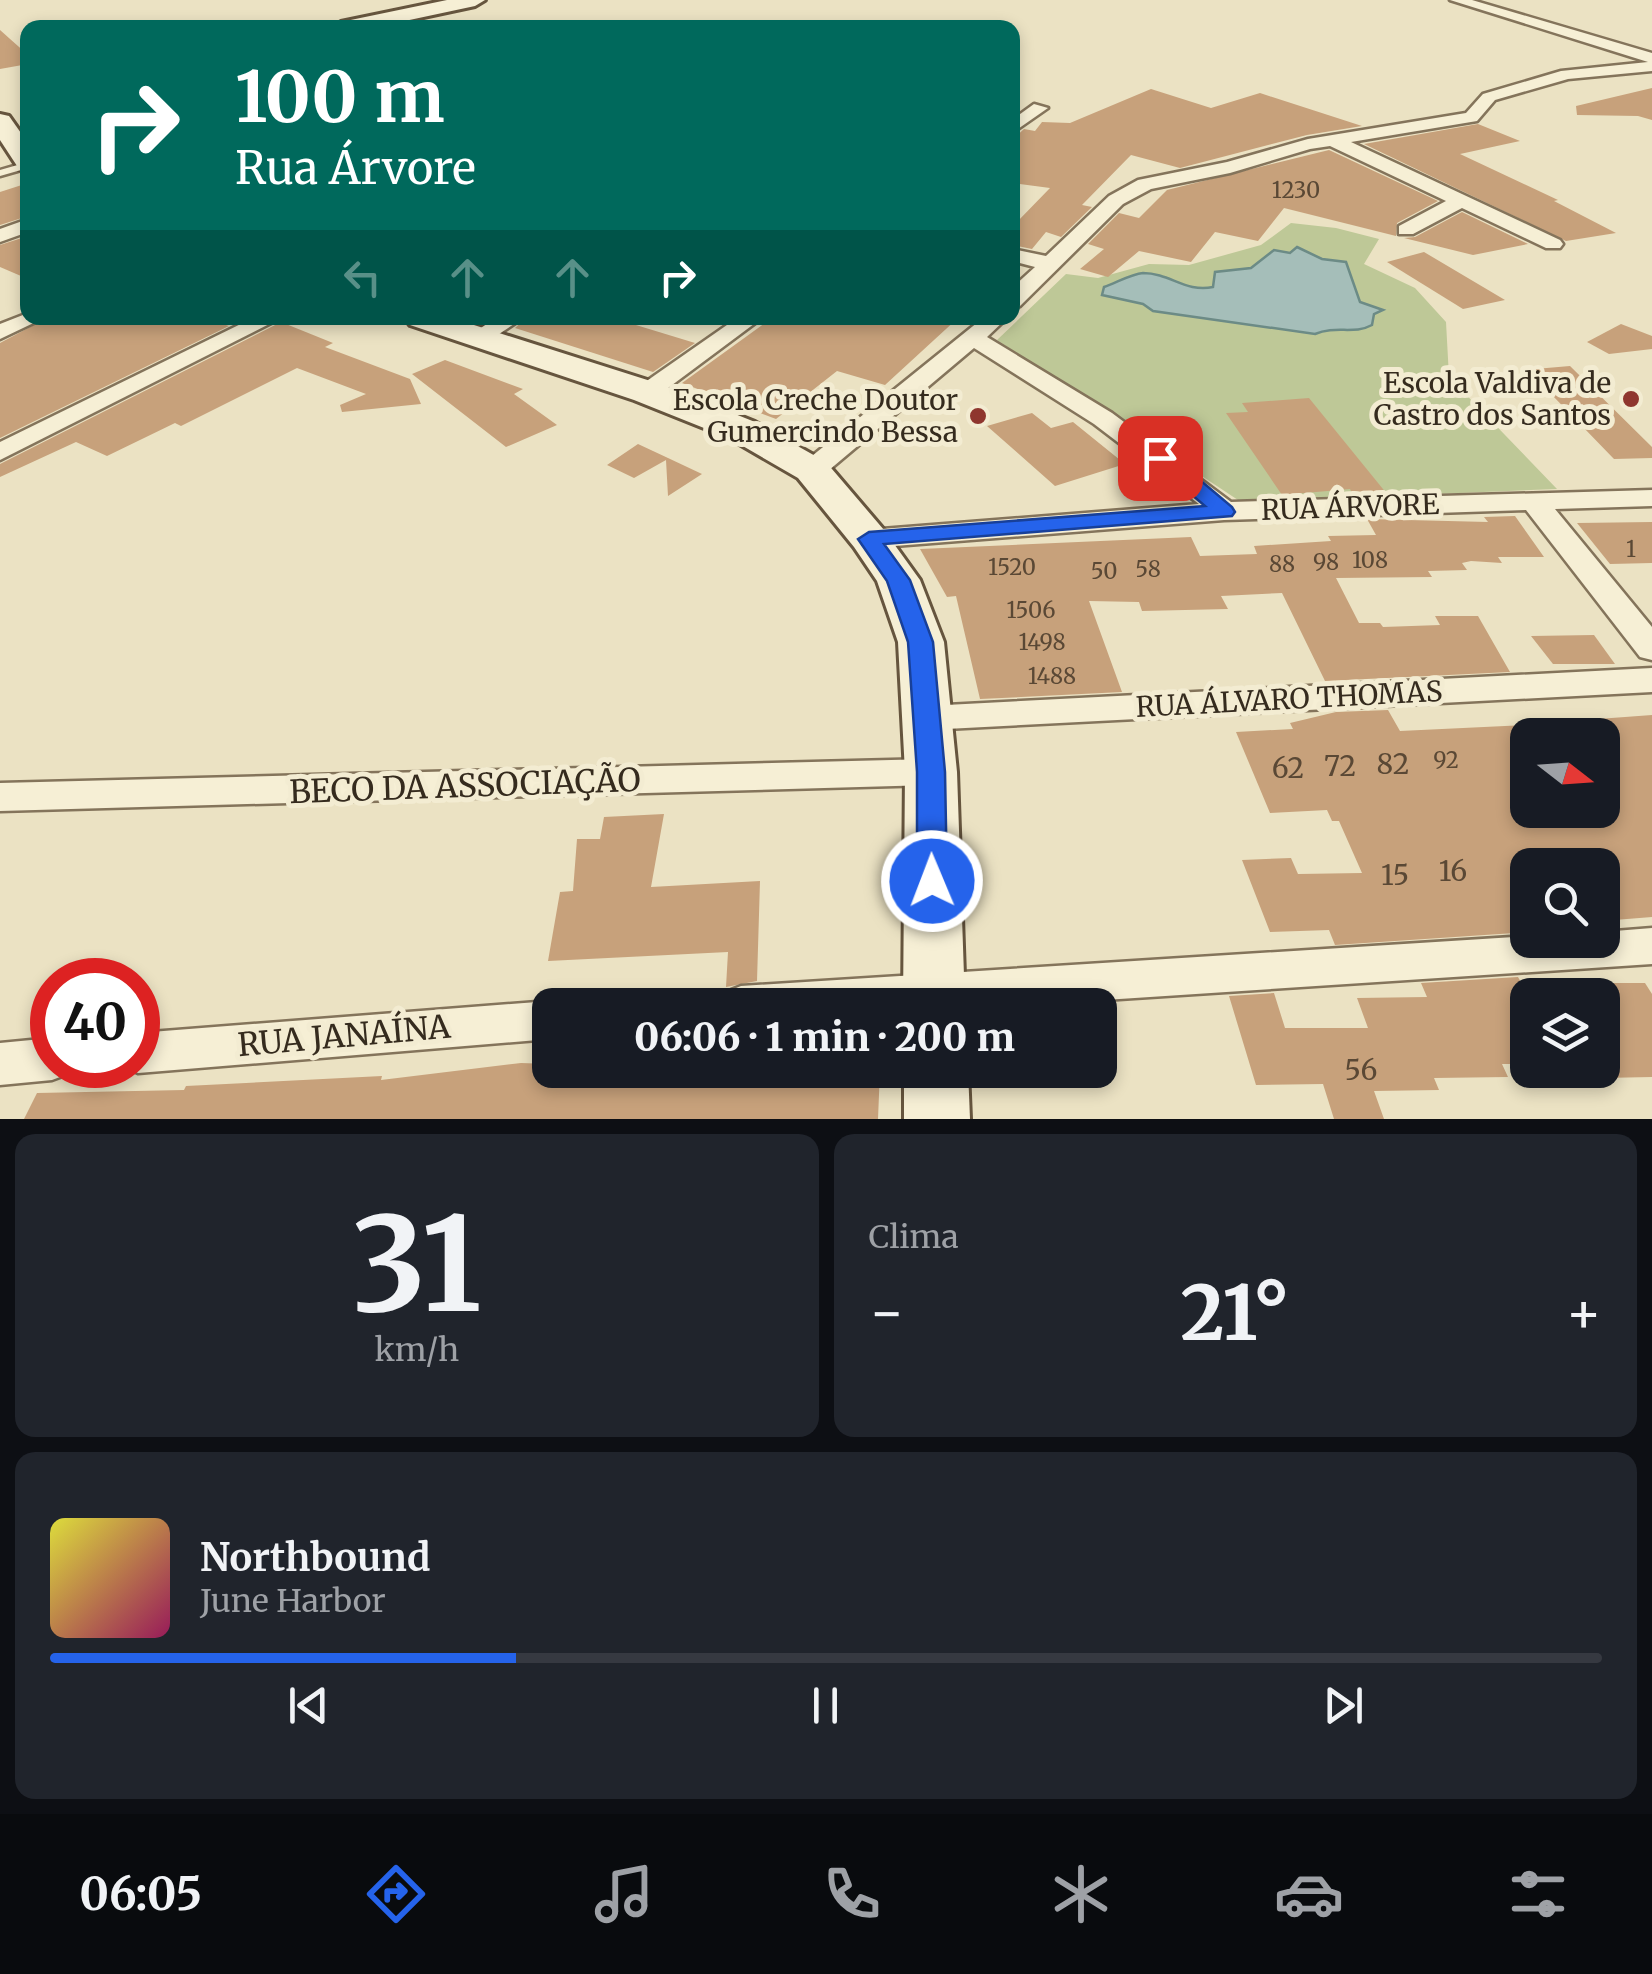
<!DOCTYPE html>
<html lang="pt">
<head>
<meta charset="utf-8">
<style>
  body { margin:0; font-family:Merriweather,serif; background:#20242c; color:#f1f3f6; height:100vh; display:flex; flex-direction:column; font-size:38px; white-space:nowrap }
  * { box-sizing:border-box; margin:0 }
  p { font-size:32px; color:#9ea1a6 }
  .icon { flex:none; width:55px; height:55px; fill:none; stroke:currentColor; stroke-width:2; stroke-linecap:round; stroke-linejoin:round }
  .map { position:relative; height:1119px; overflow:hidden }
  .drawer { display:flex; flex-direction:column; gap:15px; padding:15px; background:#0d0f14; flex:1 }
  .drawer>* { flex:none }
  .banner { position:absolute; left:20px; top:20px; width:1000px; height:305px; border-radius:20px; box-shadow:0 5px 15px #0003; background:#00695c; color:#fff; overflow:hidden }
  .needle { width:65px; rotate:107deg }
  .buttons { position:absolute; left:1510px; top:718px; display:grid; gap:20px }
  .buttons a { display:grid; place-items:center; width:110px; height:110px; border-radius:20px; background:#171b24; box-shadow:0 5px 15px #0003; font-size:50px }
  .speed { position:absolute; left:30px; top:958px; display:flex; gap:20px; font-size:50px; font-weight:700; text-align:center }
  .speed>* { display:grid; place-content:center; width:130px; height:130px; border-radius:50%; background:#171b24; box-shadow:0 5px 15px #0003; line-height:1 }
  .speed .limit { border:15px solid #d22; background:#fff; color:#111 }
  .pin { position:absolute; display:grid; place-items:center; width:85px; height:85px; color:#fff; margin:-42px; border-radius:20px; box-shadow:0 5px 15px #0006 }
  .me { position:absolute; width:110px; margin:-55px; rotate:359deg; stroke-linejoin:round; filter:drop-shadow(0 0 8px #0008) }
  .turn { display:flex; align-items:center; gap:35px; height:210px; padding:0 50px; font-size:45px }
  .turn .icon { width:130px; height:130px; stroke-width:2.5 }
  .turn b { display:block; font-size:70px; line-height:85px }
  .lanes { display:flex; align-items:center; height:95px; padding:0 50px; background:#0003; justify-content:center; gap:50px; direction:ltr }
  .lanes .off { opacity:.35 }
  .big { font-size:75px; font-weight:800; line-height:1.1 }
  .drawer .tile { flex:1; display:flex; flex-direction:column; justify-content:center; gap:15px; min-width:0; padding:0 35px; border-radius:20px; background:#20242c }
  .drawer .dial { align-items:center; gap:0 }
  .dial b { font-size:130px; line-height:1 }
  .song { display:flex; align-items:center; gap:30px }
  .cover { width:120px; height:120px; border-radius:15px; background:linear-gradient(135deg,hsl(60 70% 55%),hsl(330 70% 35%)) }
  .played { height:10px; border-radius:5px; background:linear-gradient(90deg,#2563eb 30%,#363941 30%) }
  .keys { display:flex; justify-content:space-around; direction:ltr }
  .heat { display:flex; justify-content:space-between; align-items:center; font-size:55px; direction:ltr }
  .drawer .tiles { flex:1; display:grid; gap:15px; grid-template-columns:1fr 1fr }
  .tile:last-child { grid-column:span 2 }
  .trip { position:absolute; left:532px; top:988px; width:585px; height:100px; border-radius:20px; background:#171b24; box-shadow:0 5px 15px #0003; font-weight:800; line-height:100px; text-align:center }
  .dock { display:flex; height:160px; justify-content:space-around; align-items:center; background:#090b0e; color:#9ea1a6 }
  .dock .icon { width:70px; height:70px }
  .dock .selected { color:#2563eb }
  .dock b { font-size:45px; color:#f1f3f6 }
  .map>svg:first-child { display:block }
</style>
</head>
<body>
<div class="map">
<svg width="1652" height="1119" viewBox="0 0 1652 1119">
  <rect width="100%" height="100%" fill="#ebe2c3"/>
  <polygon fill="#bec897" points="1291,223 1336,228 1379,239 1364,264 1415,288 1446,322 1449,377 1557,489 1241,502 997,340 1066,274 1098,278 1149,264 1189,265 1261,245"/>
  <path fill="#a5beb9" stroke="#6c8b86" stroke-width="2.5" d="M1297 247 1322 259 1346 262 1360 302 1383 310 1374 314 1372 325C1354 335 1336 325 1315 334L1153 311 1143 304 1102 295 1104 287C1116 283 1131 274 1143 273 1170 273 1186 293 1213 287L1215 272 1251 268 1274 250 1290 253Z"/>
  <g fill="#c7a17b">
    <polygon points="0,30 28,55 28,64 0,69"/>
    <polygon points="1652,88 1652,120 1638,116 1577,115 1576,106"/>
    <polygon points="1151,89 1211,108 1260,93 1362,126 1307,135 1180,168 1131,155 1082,205 1092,207 1061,237 1046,232 1032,249 1012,245 1012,227 1050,188 1012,183 1012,140 1024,129 1035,131 1042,122 1070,123"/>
    <polygon points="1478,124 1520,141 1460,154 1558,200 1554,201 1616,233 1566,241 1364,144"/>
    <polygon points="1329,150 1438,201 1397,223 1396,236 1284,208 1258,241 1215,232 1191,262 1139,251 1108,277 1080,269 1104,249 1088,244 1119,213 1139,218 1167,190"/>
    <polygon points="28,183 28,216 0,225 0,192"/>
    <polygon points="1462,212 1528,244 1473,255 1404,238 1415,237"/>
    <polygon points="28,236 28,279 0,267 0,245"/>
    <polygon points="1424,252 1505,300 1463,309 1387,262"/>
    <polygon points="47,318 205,318 229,326 0,438 0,343"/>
    <polygon points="526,318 613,318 695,343 653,372 515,328"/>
    <polygon points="772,318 958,318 885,385 837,371 776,419 682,383"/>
    <polygon points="281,322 333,343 325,347 410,379 421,404 342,412 340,405 366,394 297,368 181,426 175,423 107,456 76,442 0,477 0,464"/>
    <polygon points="1621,324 1652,336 1652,349 1609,354 1587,342"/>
    <polygon points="445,360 523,389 514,394 557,425 506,447 412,374"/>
    <polygon points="1570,366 1652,447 1652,458 1614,459 1551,394 1564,394 1535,369"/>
    <polygon points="1309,398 1387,494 1353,495 1350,489 1282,495 1226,413 1248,412 1242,403"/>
    <polygon points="1032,413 1051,428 1073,422 1125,464 1055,486 987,426"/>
    <polygon points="638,444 668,458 702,474 668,496 666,460 634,478 607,465"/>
    <polygon points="1515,516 1544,557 1498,557 1502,563 1471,561 1462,563 1467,570 1428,571 1432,577 1336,578 1359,623 1380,623 1383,627 1440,625 1435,616 1478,616 1510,672 1325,681 1282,593 1221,596 1228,609 1142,611 1139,602 1089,601 1122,692 980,699 956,596 947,597 920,549 1191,537 1200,556 1257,554 1254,546 1331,541 1328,536 1376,535 1367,519 1488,522 1484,517"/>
    <polygon points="1652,522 1652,563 1610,564 1577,523"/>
    <polygon points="1594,635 1615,664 1553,664 1531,636"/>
    <polygon points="1388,710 1400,731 1528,725 1528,810 1602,810 1602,725 1598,719 1652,715 1652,917 1602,921 1602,865 1528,865 1528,932 1335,945 1329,930 1270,932 1242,860 1291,858 1298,874 1362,873 1339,821 1332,821 1327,810 1270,813 1236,732 1293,729 1290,723 1336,712"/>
    <polygon points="664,814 651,887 760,881 757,981 726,987 728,952 548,961 560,892 573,891 577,839 600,839 604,817"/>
    <polygon points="1518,977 1528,995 1528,1064 1502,1064 1508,1077 1434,1078 1439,1090 1374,1091 1384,1119 1334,1119 1323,1084 1256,1085 1229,996 1274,993 1285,1028 1368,1028 1357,998 1427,997 1421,983"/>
    <polygon points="1601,983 1645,983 1652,994 1652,1077 1602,1078"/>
    <polygon points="521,1063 550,1064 550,1070 880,1070 878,1119 24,1119 37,1093 184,1090 186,1086 382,1076 381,1080"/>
  </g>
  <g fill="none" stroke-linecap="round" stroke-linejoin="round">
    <g stroke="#84745b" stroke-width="5">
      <polygon id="lane" points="28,162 28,168 0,176 0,170"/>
    </g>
    <g stroke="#84745b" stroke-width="5">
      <g id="street">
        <polygon points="1450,0 1472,0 1652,53 1652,71 1568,79 1495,100 1477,121 1351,142 1560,240 1563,244 1560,248 1546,248 1462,208 1413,234 1399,234 1399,226 1446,201 1330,146 1310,149 1230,173 1151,189 1123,204 1020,306 1012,308 1012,288 1035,267 1012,261 1012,249 1046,256 1109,196 1138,180 1227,162 1308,139 1466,113 1483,94 1561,71 1648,62"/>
        <polygon points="1034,104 1048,108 1012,133 1012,120"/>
        <polygon points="28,219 28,232 0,242 0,229"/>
        <polygon points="28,313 28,318 44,318 0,339 0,324"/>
        <polygon points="253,318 281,318 0,460 0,442"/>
        <polygon points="496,318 523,318 487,342 471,342 467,337"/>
        <polygon points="737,318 762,318 656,397 638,397 634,392 638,387"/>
        <polygon points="983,318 1007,318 987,337 1112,413 1231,502 1652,490 1652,506 1555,509 1652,627 1652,660 1640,657 1526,510 1224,520 869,548 859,545 854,539 859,533 869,530 1199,504 1094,424 974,348 822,476 802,476 798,470 802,464"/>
        <polygon points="1652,668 1652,692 927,730 915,727 910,718 915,709 927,706"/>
        <polygon points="931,759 944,762 949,772 944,782 931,785 0,811 0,783"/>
        <polygon points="1652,928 1652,964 1028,1005 719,1005 726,992 741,986 1528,936 1528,940 1602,940 1602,932"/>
        <polygon points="550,1001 562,1005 550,1005 550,1039 138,1073 121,1065 138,1065 138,1033"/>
        <polygon points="52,1038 52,1065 72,1065 68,1074 52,1080 0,1085 0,1043"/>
      </g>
    </g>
    <g stroke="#66553e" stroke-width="6">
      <g id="secondary">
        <polygon points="447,0 485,0 475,6 372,28 331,28 341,22"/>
        <polygon points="0,114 9,116 28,143 28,171 19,169 0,140"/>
        <polygon points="405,318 452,318 660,384 755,422 826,462 884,530 920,580 944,642 957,772 965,1005 903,1005 905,772 898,642 877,581 854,547 798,478 729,438 634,400 410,325"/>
        <polygon points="904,1070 968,1070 970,1119 904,1119"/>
      </g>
    </g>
    <use href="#lane" fill="#f6efd5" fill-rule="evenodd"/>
    <use href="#street" fill="#f6efd5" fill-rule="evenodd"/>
    <use href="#secondary" fill="#f6efd5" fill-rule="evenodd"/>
  </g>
  <polygon fill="#2563eb" stroke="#184099" stroke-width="2.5" points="1160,452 1168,453 1232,507 1235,512 1232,516 884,544 910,580 933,642 945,772 947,881 943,890 932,893 921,890 917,881 917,772 908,642 887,581 858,539 869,532 1205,506 1153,462 1150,458"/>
  <g fill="#8f362e" stroke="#f3ecd2" stroke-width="4">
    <circle cx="1631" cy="399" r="10"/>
    <circle cx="978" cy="416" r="10"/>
  </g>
  <g text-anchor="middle" stroke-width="10" stroke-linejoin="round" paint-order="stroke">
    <g font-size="22" fill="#5a4835">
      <text x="1296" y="198">1230</text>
      <text x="1631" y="557">1</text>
      <text x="1370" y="568">108</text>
      <text x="1326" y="570">98</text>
      <text x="1282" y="572">88</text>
      <text x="1012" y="575">1520</text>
      <text x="1148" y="577">58</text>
      <text x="1104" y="579">50</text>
      <text x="1031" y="618">1506</text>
      <text x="1042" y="650">1498</text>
      <text x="1052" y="684">1488</text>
      <text x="1446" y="768">92</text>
    </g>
    <g font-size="28" fill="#352b1e" stroke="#f3ecd2" text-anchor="end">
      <text x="1611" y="393">Escola Valdiva de<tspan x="1611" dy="32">Castro dos Santos</tspan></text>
      <text x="958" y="410">Escola Creche Doutor<tspan x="958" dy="32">Gumercindo Bessa</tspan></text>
    </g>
    <g font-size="28" fill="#352b1e" stroke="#f3ecd2">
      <text transform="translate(1350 507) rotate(-2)" y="10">RUA ÁRVORE</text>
      <text transform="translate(1289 699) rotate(-3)" y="10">RUA ÁLVARO THOMAS</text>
    </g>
    <g font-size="28" fill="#5a4835">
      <text x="1393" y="774">82</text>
      <text x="1340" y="776">72</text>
      <text x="1288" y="778">62</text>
      <text x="1453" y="881">16</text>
      <text x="1395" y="885">15</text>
      <text x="1361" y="1080">56</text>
    </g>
    <g font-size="32" fill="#352b1e" stroke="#f3ecd2">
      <text transform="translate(465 786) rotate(-2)" y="11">BECO DA ASSOCIAÇÃO</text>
      <text transform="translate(344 1036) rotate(-5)" y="11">RUA JANAÍNA</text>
    </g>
  </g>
</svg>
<div class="buttons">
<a><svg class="needle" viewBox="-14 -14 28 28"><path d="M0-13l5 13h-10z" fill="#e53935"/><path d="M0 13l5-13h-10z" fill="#9ea1a6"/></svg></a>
<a><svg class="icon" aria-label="search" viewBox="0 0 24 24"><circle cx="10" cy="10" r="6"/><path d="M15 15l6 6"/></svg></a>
<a><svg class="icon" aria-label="layers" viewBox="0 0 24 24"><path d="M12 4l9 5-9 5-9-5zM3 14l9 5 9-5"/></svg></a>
</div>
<div class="speed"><div class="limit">40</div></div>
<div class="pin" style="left:1160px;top:458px;background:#d93025"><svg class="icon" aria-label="arrive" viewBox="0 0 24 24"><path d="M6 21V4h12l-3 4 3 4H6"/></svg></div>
<svg class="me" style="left:932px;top:881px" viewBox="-20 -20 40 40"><circle r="17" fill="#2563eb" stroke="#fff" stroke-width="3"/><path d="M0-11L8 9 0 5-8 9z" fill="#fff"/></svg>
<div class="trip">06:06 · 1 min · 200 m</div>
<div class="banner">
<div class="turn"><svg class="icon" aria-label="right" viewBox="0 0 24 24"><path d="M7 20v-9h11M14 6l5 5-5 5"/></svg><div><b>100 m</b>Rua Árvore</div></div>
<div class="lanes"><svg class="icon off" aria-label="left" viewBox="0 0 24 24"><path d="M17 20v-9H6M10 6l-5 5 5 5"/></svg><svg class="icon off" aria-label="ahead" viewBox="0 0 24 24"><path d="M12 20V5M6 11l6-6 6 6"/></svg><svg class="icon off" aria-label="ahead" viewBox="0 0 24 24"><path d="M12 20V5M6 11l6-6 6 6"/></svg><svg class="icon" aria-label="right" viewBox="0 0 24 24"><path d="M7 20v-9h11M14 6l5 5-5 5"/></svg></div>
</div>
</div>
<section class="drawer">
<div class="tiles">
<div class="tile dial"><b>31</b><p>km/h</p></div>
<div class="tile"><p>Clima</p>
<div class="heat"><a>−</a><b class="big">21°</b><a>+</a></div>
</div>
<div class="tile">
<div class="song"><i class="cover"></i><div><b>Northbound</b><p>June Harbor</p></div></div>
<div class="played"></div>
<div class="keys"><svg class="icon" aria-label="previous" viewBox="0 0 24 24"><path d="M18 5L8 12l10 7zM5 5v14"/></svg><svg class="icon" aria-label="pause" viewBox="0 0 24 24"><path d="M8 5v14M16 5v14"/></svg><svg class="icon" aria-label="next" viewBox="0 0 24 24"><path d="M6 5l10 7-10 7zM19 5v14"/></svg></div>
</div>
</div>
</section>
<nav class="dock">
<b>06:05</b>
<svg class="icon selected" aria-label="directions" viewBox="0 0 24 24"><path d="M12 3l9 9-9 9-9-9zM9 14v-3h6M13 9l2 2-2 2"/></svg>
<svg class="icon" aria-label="music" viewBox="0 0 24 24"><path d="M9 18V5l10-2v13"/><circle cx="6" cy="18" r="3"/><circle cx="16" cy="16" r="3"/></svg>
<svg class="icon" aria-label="phone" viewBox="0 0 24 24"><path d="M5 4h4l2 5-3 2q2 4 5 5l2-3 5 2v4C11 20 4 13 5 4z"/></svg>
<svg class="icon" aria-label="climate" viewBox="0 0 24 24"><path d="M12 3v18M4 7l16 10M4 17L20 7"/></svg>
<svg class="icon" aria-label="car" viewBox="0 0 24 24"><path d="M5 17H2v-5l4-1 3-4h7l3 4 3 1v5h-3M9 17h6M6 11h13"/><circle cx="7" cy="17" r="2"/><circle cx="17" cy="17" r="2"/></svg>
<svg class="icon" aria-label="filters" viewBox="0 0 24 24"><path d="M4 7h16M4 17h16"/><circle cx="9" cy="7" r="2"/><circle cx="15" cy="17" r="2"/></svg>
</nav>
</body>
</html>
